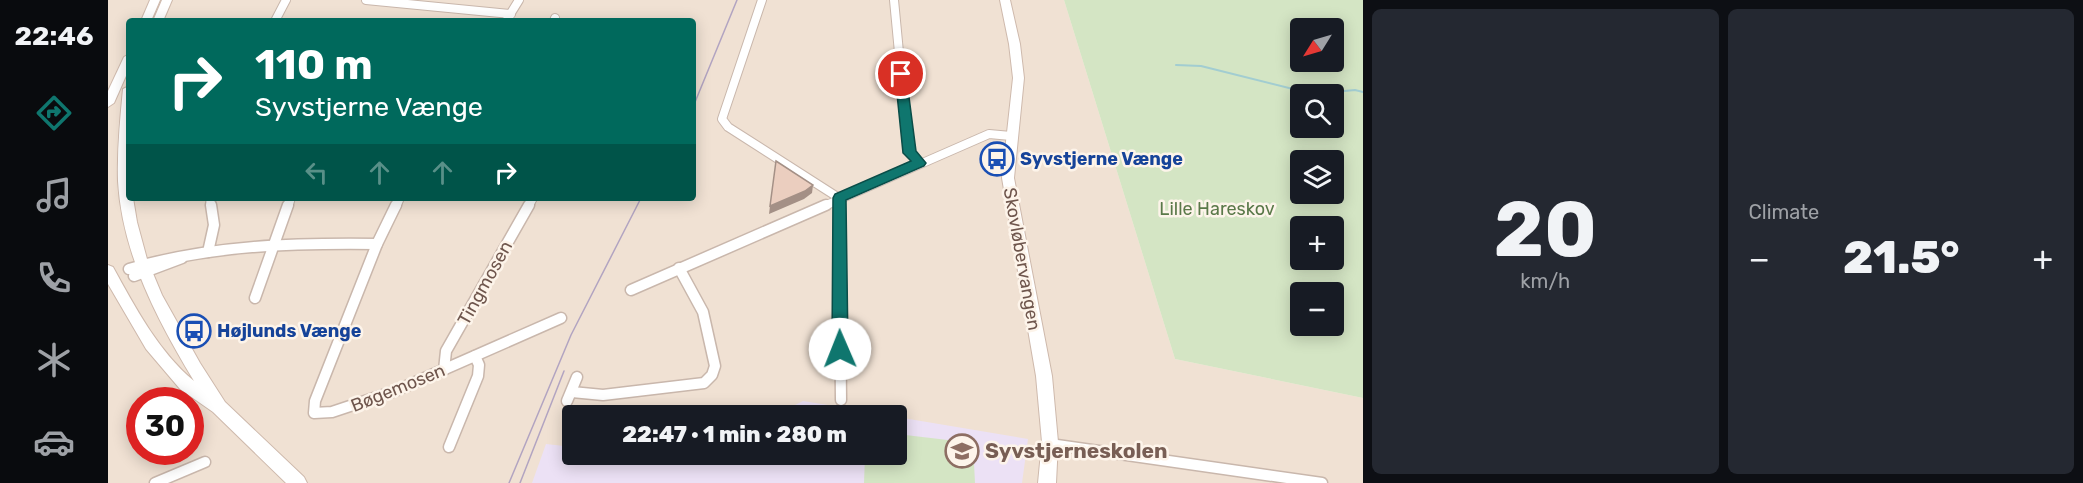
<!DOCTYPE html>
<html lang="en">
<head>
<meta charset="utf-8">
<style>
  body { margin:0; font-family:Rubik,sans-serif; background:#242831; color:#f1f3f6; height:100vh; display:flex; flex-direction:column; font-size:22px; white-space:nowrap }
  * { box-sizing:border-box; margin:0 }
  p { font-size:20px; color:#9ea1a6 }
  .icon { flex:none; width:33px; height:33px; fill:none; stroke:currentColor; stroke-width:2; stroke-linecap:round; stroke-linejoin:round }
  .map { position:relative; flex:1; overflow:hidden }
  .panel { display:flex; flex-direction:column; gap:9px; padding:9px; background:#0d0f14; width:720px }
  .panel>* { flex:none }
  .hud { position:absolute; left:18px; top:18px; width:570px; height:183px; border-radius:6px; box-shadow:0 3px 15px #0003; background:#00695c; color:#fff; overflow:hidden }
  .needle { width:39px; rotate:233deg }
  .fabs { position:absolute; left:1182px; top:18px; display:grid; gap:12px }
  .fabs a { display:grid; place-items:center; width:54px; height:54px; border-radius:6px; background:#171b24; box-shadow:0 3px 15px #0003; font-size:30px }
  .speed { position:absolute; left:18px; top:387px; display:flex; gap:12px; font-size:30px; font-weight:700; text-align:center }
  .speed>* { display:grid; place-content:center; width:78px; height:78px; border-radius:50%; background:#171b24; box-shadow:0 3px 15px #0003; line-height:1 }
  .speed .limit { border:9px solid #d22; background:#fff; color:#111 }
  .pin { position:absolute; display:grid; place-items:center; width:51px; height:51px; color:#fff; margin:-26px; border:3px solid #fff; border-radius:50%; box-shadow:0 2px 6px #0007 }
  .me { position:absolute; width:66px; margin:-33px; rotate:359deg; stroke-linejoin:round; filter:drop-shadow(0 0 4px #0008) }
  .turn { display:flex; align-items:center; gap:21px; height:126px; padding:0 30px; font-size:27px }
  .turn .icon { width:78px; height:78px; stroke-width:2.5 }
  .turn b { display:block; font-size:42px; line-height:51px }
  .lanes { display:flex; align-items:center; height:57px; padding:0 30px; background:#0003; justify-content:center; gap:30px; direction:ltr }
  .lanes .off { opacity:.35 }
  .big { font-size:45px; font-weight:800; line-height:1.1 }
  .panel .tile { flex:1; display:flex; flex-direction:column; justify-content:center; gap:9px; min-width:0; padding:0 21px; border-radius:9px; background:#242831 }
  .panel .dial { align-items:center; gap:0 }
  .dial b { font-size:78px; line-height:1 }
  .heat { display:flex; justify-content:space-between; align-items:center; font-size:33px; direction:ltr }
  .panel .tiles { flex:1; display:grid; gap:9px; grid-template-columns:repeat(2,1fr) }
  .trip { position:absolute; left:454px; top:405px; width:345px; height:60px; border-radius:6px; background:#171b24; box-shadow:0 3px 15px #0003; font-weight:800; line-height:60px; text-align:center }
  main { display:flex; flex:1; min-height:0 }
  .menu { display:flex; flex-direction:column; width:108px; justify-content:space-around; align-items:center; background:#090b0e; color:#9ea1a6 }
  .menu .icon { width:42px; height:42px }
  .menu .current { color:#0f766e }
  .menu b { font-size:27px; color:#f1f3f6 }
  .map>svg:first-child { display:block }
</style>
</head>
<body>
<main>
<nav class="menu">
<b>22:46</b>
<svg class="icon current" aria-label="directions" viewBox="0 0 24 24"><path d="M12 3l9 9-9 9-9-9zM9 14v-3h6M13 9l2 2-2 2"/></svg>
<svg class="icon" aria-label="music" viewBox="0 0 24 24"><path d="M9 18V5l10-2v13"/><circle cx="6" cy="18" r="3"/><circle cx="16" cy="16" r="3"/></svg>
<svg class="icon" aria-label="phone" viewBox="0 0 24 24"><path d="M5 4h4l2 5-3 2q2 4 5 5l2-3 5 2v4C11 20 4 13 5 4z"/></svg>
<svg class="icon" aria-label="climate" viewBox="0 0 24 24"><path d="M12 3v18M4 7l16 10M4 17L20 7"/></svg>
<svg class="icon" aria-label="car" viewBox="0 0 24 24"><path d="M5 17H2v-5l4-1 3-4h7l3 4 3 1v5h-3M9 17h6M6 11h13"/><circle cx="7" cy="17" r="2"/><circle cx="17" cy="17" r="2"/></svg>
</nav>
<div class="map">
<svg width="1255" height="483" viewBox="0 0 1255 483">
  <rect width="100%" height="100%" fill="#f9f0e4"/>
  <path fill="#f0e1d3" fill-rule="evenodd" d="M0 0H956L1067 359 1255 398V483H0ZM21 21H585V198H21ZM32 400H82V452H32ZM465 416H789V454H465Z"/>
  <g fill="#ece1f5">
    <polygon points="695,401 782,415 667,415"/>
    <polygon points="789,417 920,439 914,483 424,483 438,444 465,447 465,454 789,454"/>
  </g>
  <g fill="#d4e5c4" fill-rule="evenodd">
    <path d="M956 0H1255V398L1067 359ZM1226 28V62H1192V28ZM1226 94V128H1192V94ZM1226 160V194H1192V160ZM1226 226V260H1192V226ZM1226 292V326H1192V292Z"/>
    <polygon points="789,434 865,443 867,483 756,483 757,455 789,454"/>
  </g>
  <g fill="none" stroke-linecap="round" stroke-linejoin="round">
    <polyline stroke="#a2cdd1" stroke-width="2" points="1068,65 1093,66 1205,94 1247,90 1255,92"/>
    <g stroke="#c9b7ac" stroke-width="10">
      <g id="street-far1">
        <polyline points="258,0 403,14"/>
        <polyline points="654,0 614,119 620,127 731,198 731,207"/>
        <polyline points="786,0 799,136 802,153 812,163"/>
        <polyline points="167,21 178,0"/>
        <polyline points="398,21 411,0"/>
        <polyline points="446,21 447,18"/>
        <polyline points="102,198 103,207"/>
        <polyline points="180,207 183,198"/>
        <polyline points="288,207 292,198"/>
        <polyline points="420,207 425,198"/>
        <polyline points="714,207 881,134 903,136"/>
      </g>
    </g>
    <g stroke="#c9b7ac" stroke-width="13">
      <g id="street">
        <polyline points="288,205 269,244 207,401 206,413 224,412 287,391 453,318"/>
        <polyline points="731,205 733,400"/>
        <polyline points="100,252 106,225 103,205"/>
        <path d="M21 269C102 245 185 243 269 244"/>
        <polyline points="26,276 74,258"/>
        <polyline points="523,290 718,205"/>
        <polyline points="147,298 180,205"/>
        <polyline points="336,370 338,351 421,205"/>
        <polyline points="464,392 495,395 596,383 604,375 607,366 595,312 571,268"/>
        <polyline points="459,401 469,377"/>
        <polyline points="942,444 1214,483"/>
        <polyline points="341,447 370,376 371,365 367,356"/>
        <polyline points="47,483 97,462"/>
      </g>
    </g>
    <g stroke="#ceb9ac" stroke-width="2">
      <g id="secondary">
        <polygon points="42,0 52,0 43,21 33,21"/>
        <polygon points="54,0 64,0 55,21 45,21"/>
        <polygon points="892,0 902,0 912,44 916,78 906,178 944,376 950,442 948,483 930,483 934,442 928,376 894,178 905,78 901,44"/>
        <polygon points="21,54 21,69 6,103 0,107 0,91 16,57"/>
        <path d="M21 86V198H25L29 222 39 259 54 295 92 363 117 402 196 477 199 483H178L105 412 72 389 38 349 0 284V265L5 267C27 307 50 351 86 381 49 320 14 253 10 181 9 150 12 120 15 89Z"/>
      </g>
    </g>
    <use href="#street-far1" stroke="#fff" stroke-width="8"/>
    <use href="#street" stroke="#fff" stroke-width="10"/>
    <use href="#secondary" fill="#fff" fill-rule="evenodd"/>
    <g stroke="#b2a4c1" stroke-width="1.5">
      <polyline points="585,107 629,0"/>
      <polyline points="401,483 463,335 533,198"/>
      <polyline points="412,483 456,371"/>
    </g>
  </g>
  <polygon fill="#a49086" points="705,185 704,193 696,199 661,214 662,206"/>
  <polygon fill="#ebcebf" stroke="#a49086" stroke-width="1.5" points="668,161 705,185 697,191 662,206"/>
  <polygon fill="#0f766e" stroke="#0a4d48" stroke-width="1.5" points="793,70 798,74 808,151 818,163 816,166 738,200 740,349 738,354 732,356 727,354 724,349 725,198 727,194 803,161 795,153 787,74"/>
  <defs>
    <g id="bus-ring" transform="scale(1.725)"><circle r="9.5" fill="#fdf4ea" stroke="#1a4fb4" stroke-width="1.5"/><path d="M-5-6H5V4H4V6H2V4H-2V6H-4V4H-5ZM-3.5-4V0h7V-4ZM-3.5 1.2v1.5H-2V1.2ZM2 1.2v1.5H3.5V1.2Z" fill="#1a4fb4"/></g>
    <g id="school-ring" transform="scale(1.725)"><circle r="9.5" fill="#fdf4ea" stroke="#8d6e63" stroke-width="1.5"/><path d="M0-5L7-2L0 1L-7-2ZM-4 1L0 2.5L4 1V4Q0 6-4 4Z" fill="#8d6e63"/></g>
  </defs>
  <g fill-rule="evenodd">
    <use href="#bus-ring" x="889" y="159"/>
    <use href="#bus-ring" x="86" y="331"/>
    <use href="#school-ring" x="854" y="451"/>
  </g>
  <g text-anchor="middle" stroke-width="5" stroke-linejoin="round" paint-order="stroke">
    <g font-size="18" font-weight="bold" fill="#164399" stroke="#fdf4ea" text-anchor="start">
      <text x="912" y="165">Syvstjerne Vænge</text>
      <text x="109" y="337">Højlunds Vænge</text>
    </g>
    <g font-size="18" fill="#5a7949" stroke="#fdf4ea">
      <text x="1109" y="215">Lille Hareskov</text>
    </g>
    <g font-size="18" fill="#6f564d" stroke="#fdf4ea">
      <text transform="translate(914 259) rotate(80)" y="6">Skovløbervangen</text>
      <text transform="translate(377 283) rotate(-61)" y="6">Tingmosen</text>
      <text transform="translate(290 388) rotate(-22)" y="6">Bøgemosen</text>
    </g>
    <g font-size="21" font-weight="bold" fill="#785e54" stroke="#fdf4ea" text-anchor="start">
      <text x="877" y="458">Syvstjerneskolen</text>
    </g>
  </g>
</svg>
<div class="fabs">
<a><svg class="needle" viewBox="-14 -14 28 28"><path d="M0-13l5 13h-10z" fill="#e53935"/><path d="M0 13l5-13h-10z" fill="#9ea1a6"/></svg></a>
<a><svg class="icon" aria-label="search" viewBox="0 0 24 24"><circle cx="10" cy="10" r="6"/><path d="M15 15l6 6"/></svg></a>
<a><svg class="icon" aria-label="layers" viewBox="0 0 24 24"><path d="M12 4l9 5-9 5-9-5zM3 14l9 5 9-5"/></svg></a>
<a>+</a>
<a>−</a>
</div>
<div class="speed"><div class="limit">30</div></div>
<div class="pin" style="left:793px;top:74px;background:#d93025"><svg class="icon" aria-label="arrive" viewBox="0 0 24 24"><path d="M6 21V4h12l-3 4 3 4H6"/></svg></div>
<svg class="me" style="left:732px;top:349px" viewBox="-20 -20 40 40"><circle r="19" fill="#fff"/><path d="M0-13L10 11 0 6-10 11z" fill="#0f766e"/></svg>
<div class="trip">22:47 · 1 min · 280 m</div>
<div class="hud">
<div class="turn"><svg class="icon" aria-label="right" viewBox="0 0 24 24"><path d="M7 20v-9h11M14 6l5 5-5 5"/></svg><div><b>110 m</b>Syvstjerne Vænge</div></div>
<div class="lanes"><svg class="icon off" aria-label="left" viewBox="0 0 24 24"><path d="M17 20v-9H6M10 6l-5 5 5 5"/></svg><svg class="icon off" aria-label="ahead" viewBox="0 0 24 24"><path d="M12 20V5M6 11l6-6 6 6"/></svg><svg class="icon off" aria-label="ahead" viewBox="0 0 24 24"><path d="M12 20V5M6 11l6-6 6 6"/></svg><svg class="icon" aria-label="right" viewBox="0 0 24 24"><path d="M7 20v-9h11M14 6l5 5-5 5"/></svg></div>
</div>
</div>
<section class="panel">
<div class="tiles">
<div class="tile dial"><b>20</b><p>km/h</p></div>
<div class="tile"><p>Climate</p>
<div class="heat"><a>−</a><b class="big">21.5°</b><a>+</a></div>
</div>
</div>
</section>
</main>
</body>
</html>
